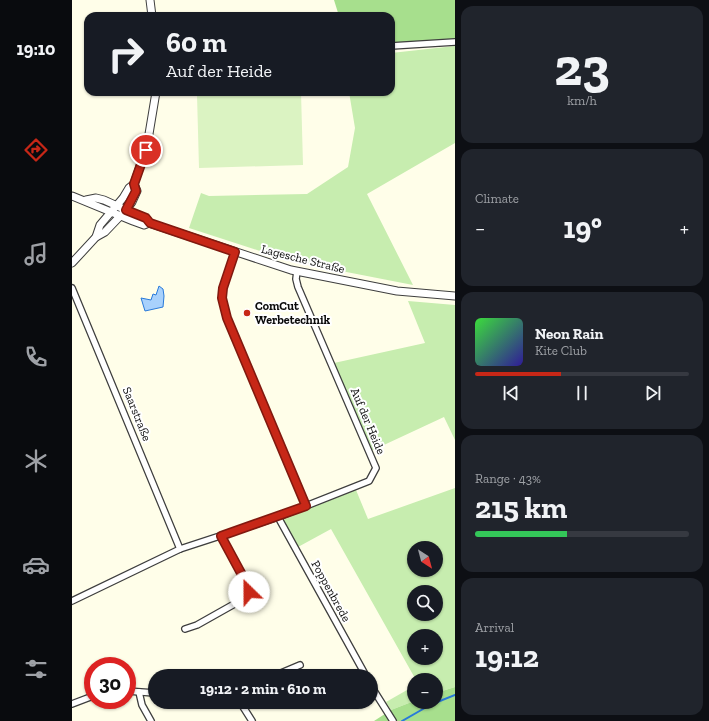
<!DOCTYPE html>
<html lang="en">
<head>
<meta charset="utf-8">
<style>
  body { margin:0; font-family:"Zilla Slab",serif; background:#20242c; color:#f1f3f6; height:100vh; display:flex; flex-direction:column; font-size:15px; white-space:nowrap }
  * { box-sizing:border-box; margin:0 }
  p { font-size:13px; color:#9ea1a6 }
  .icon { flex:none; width:22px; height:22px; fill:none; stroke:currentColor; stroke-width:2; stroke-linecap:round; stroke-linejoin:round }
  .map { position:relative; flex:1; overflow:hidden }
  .side { display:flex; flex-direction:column; gap:6px; padding:6px; background:#0d0f14; width:254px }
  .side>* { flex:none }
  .top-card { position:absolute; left:12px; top:12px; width:311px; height:84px; border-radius:12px; box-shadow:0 1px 3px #0004; background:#171b24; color:#f1f3f6; overflow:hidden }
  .needle { width:26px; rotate:144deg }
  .tools { position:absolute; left:335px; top:541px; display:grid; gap:8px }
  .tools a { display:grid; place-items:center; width:36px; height:36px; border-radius:50%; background:#171b24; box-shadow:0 1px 3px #0004; font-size:20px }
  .speed { position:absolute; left:12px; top:657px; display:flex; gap:8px; font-size:20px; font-weight:700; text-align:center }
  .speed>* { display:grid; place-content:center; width:52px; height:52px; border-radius:50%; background:#171b24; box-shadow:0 1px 3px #0004; line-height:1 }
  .speed .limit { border:6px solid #d22; background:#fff; color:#111 }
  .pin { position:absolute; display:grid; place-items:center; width:34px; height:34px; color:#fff; margin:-17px; border:2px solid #fff; border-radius:50%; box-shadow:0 1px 4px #0007 }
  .me { position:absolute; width:44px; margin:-22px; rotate:337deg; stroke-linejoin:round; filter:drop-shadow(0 0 3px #0008) }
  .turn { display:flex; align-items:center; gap:14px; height:84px; padding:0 16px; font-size:18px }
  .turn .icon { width:52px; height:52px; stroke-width:2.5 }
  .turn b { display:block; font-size:28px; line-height:34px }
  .big { font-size:30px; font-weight:700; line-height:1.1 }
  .side .widget { flex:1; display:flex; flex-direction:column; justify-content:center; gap:6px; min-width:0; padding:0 14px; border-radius:12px; background:#20242c }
  .side .dial { align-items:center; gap:0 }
  .dial b { font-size:52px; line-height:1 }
  .song { display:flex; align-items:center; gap:12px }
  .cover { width:48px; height:48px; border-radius:6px; background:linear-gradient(135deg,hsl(120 70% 55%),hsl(250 70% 35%)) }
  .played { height:4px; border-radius:2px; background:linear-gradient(90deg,#c72717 40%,#363941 40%) }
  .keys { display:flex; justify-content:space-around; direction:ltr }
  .heat { display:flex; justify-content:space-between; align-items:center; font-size:22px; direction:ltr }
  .charge { height:6px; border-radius:3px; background:linear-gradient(90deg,#34c759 43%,#363941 0) }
  .trip { position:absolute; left:76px; top:669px; width:230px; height:40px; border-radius:20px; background:#171b24; box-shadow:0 1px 3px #0004; font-weight:700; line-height:40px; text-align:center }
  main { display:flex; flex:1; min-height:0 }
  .dock { display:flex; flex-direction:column; width:72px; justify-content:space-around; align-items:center; background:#090b0e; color:#9ea1a6 }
  .dock .icon { width:28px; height:28px }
  .dock .on { color:#c72717 }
  .dock b { font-size:18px; color:#f1f3f6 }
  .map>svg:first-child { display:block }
</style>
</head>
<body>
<main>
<nav class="dock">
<b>19:10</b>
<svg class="icon on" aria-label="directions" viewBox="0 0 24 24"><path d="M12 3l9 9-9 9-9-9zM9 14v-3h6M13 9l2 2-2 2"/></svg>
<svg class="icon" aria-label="music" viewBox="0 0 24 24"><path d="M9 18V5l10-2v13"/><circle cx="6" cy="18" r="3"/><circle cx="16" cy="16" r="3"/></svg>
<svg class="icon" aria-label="phone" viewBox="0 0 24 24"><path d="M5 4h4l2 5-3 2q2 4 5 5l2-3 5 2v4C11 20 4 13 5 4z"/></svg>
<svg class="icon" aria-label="climate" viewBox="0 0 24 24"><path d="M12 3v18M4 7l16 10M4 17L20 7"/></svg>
<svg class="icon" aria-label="car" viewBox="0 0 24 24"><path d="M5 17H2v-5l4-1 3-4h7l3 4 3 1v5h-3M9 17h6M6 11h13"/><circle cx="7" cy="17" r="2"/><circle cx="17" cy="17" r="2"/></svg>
<svg class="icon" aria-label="filters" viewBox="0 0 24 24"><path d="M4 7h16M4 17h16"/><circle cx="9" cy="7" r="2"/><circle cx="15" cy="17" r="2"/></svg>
</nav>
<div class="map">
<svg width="383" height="721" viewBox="0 0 383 721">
  <rect width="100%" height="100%" fill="#fffee9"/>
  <g fill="#c7edaf" fill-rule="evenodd">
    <polygon points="383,46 383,143 295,194 341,285 254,268 188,251 117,228 129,193 137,196 235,194 276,167 283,128 277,92 319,92 319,53"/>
    <polygon points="336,301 383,305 383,440 372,417 299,451 262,363 353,343"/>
    <path d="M383 488V687L364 693V680H344L259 529 226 547 211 519 284 490 296 519ZM342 548H364V570H342ZM342 592H364V614H342ZM342 636H364V658H342Z"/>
    <polygon points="342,686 342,701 319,710 314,702"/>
  </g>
  <g fill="#a7df8d">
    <polygon points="262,0 383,0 383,39 319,43 319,16 267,16"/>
    <polygon points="383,687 383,721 302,721 319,710 342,701 364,702 364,693"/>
  </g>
  <polygon fill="#dbf3c2" points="229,92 231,165 127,168 125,95"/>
  <polygon fill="#a8d1fc" stroke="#297ada" points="87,286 91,289 92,296 91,307 73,311 69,298 79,300 81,294 84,295"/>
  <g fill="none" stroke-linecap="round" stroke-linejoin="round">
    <polyline stroke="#297ada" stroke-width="2" points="330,721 358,705 383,695"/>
    <g stroke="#3e3e3e" stroke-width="8">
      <g id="minor">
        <polyline points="319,46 383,42"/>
        <polyline points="163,252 151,288 150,298 155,318 234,506"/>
        <polyline points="0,288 108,549"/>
        <polyline points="206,517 294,676"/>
        <polyline points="0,601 108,549 206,517 297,481 304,468 226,287 224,279 225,271"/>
        <polyline points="113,629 125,625 173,598 177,592 176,586 149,536"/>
        <polyline points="202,676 228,665"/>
        <polyline points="299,686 321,721"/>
        <polyline points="55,691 83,693"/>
        <polyline points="67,692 70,705 79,721"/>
        <polyline points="168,702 180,721"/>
        <polyline points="0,704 21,696"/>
      </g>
    </g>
    <g stroke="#3e3e3e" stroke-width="9">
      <g id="tertiary">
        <polyline points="78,0 80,16"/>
        <polyline points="0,196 61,221 72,225 77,223 219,270 325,291 383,296"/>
        <polyline points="14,200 24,198 32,200 74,219 77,223"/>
        <polyline points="24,237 28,225 51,198 57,188 62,184 75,146 84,92"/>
        <polyline points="0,263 24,237 33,232 54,210 60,202 65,191 62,184"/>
      </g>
    </g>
    <use href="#minor" stroke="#fff" stroke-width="5.5"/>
    <use href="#tertiary" stroke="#fff" stroke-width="7"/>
  </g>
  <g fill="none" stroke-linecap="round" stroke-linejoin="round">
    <g stroke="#81190f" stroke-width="10">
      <polyline id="route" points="74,150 62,184 64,191 54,210 74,218 78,223 163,252 151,288 150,298 155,318 234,506 149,536 176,586 177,592"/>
    </g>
    <use href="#route" stroke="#c72717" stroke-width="7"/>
  </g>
  <circle fill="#c72717" stroke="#fff" stroke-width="1.5" cx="175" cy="313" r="4"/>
  <g text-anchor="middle" stroke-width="4" stroke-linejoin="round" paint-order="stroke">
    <g font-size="12" fill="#0b0b0b" stroke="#fff">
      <text transform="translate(231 259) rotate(14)" y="4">Lagesche Straße</text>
      <text transform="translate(65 414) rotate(68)" y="4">Saarstraße</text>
      <text transform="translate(296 421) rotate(67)" y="4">Auf der Heide</text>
      <text transform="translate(259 591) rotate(61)" y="4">Poppenbrede</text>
    </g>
    <g font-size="12" font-weight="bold" fill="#0b0b0b" stroke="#fff" text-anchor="start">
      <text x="183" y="310">ComCut<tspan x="183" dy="14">Werbetechnik</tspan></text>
    </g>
  </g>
</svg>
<div class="tools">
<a><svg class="needle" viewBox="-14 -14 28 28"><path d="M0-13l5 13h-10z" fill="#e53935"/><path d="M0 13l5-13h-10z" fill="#9ea1a6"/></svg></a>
<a><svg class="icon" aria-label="search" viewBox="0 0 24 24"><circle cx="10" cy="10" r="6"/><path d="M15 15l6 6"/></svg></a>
<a>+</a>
<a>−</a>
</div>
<div class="speed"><div class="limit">30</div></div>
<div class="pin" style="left:74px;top:150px;background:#d93025"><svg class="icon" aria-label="arrive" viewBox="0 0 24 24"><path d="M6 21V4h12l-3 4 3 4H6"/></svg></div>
<svg class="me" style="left:177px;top:592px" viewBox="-20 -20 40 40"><circle r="19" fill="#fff"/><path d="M0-13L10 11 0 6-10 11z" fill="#c72717"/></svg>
<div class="trip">19:12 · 2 min · 610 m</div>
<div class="top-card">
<div class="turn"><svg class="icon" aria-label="right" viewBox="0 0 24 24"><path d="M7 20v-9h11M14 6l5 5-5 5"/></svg><div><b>60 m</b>Auf der Heide</div></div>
</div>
</div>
<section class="side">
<div class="widget dial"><b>23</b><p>km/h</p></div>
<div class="widget"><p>Climate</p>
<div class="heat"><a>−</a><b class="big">19°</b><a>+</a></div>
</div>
<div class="widget">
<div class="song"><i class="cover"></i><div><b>Neon Rain</b><p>Kite Club</p></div></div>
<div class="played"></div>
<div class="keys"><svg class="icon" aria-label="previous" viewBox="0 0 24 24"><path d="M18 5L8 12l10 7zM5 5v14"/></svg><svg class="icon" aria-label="pause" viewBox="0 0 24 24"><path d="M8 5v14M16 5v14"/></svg><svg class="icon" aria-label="next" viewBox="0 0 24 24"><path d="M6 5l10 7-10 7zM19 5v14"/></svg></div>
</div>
<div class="widget"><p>Range · 43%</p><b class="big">215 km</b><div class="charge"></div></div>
<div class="widget"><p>Arrival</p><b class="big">19:12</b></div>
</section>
</main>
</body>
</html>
